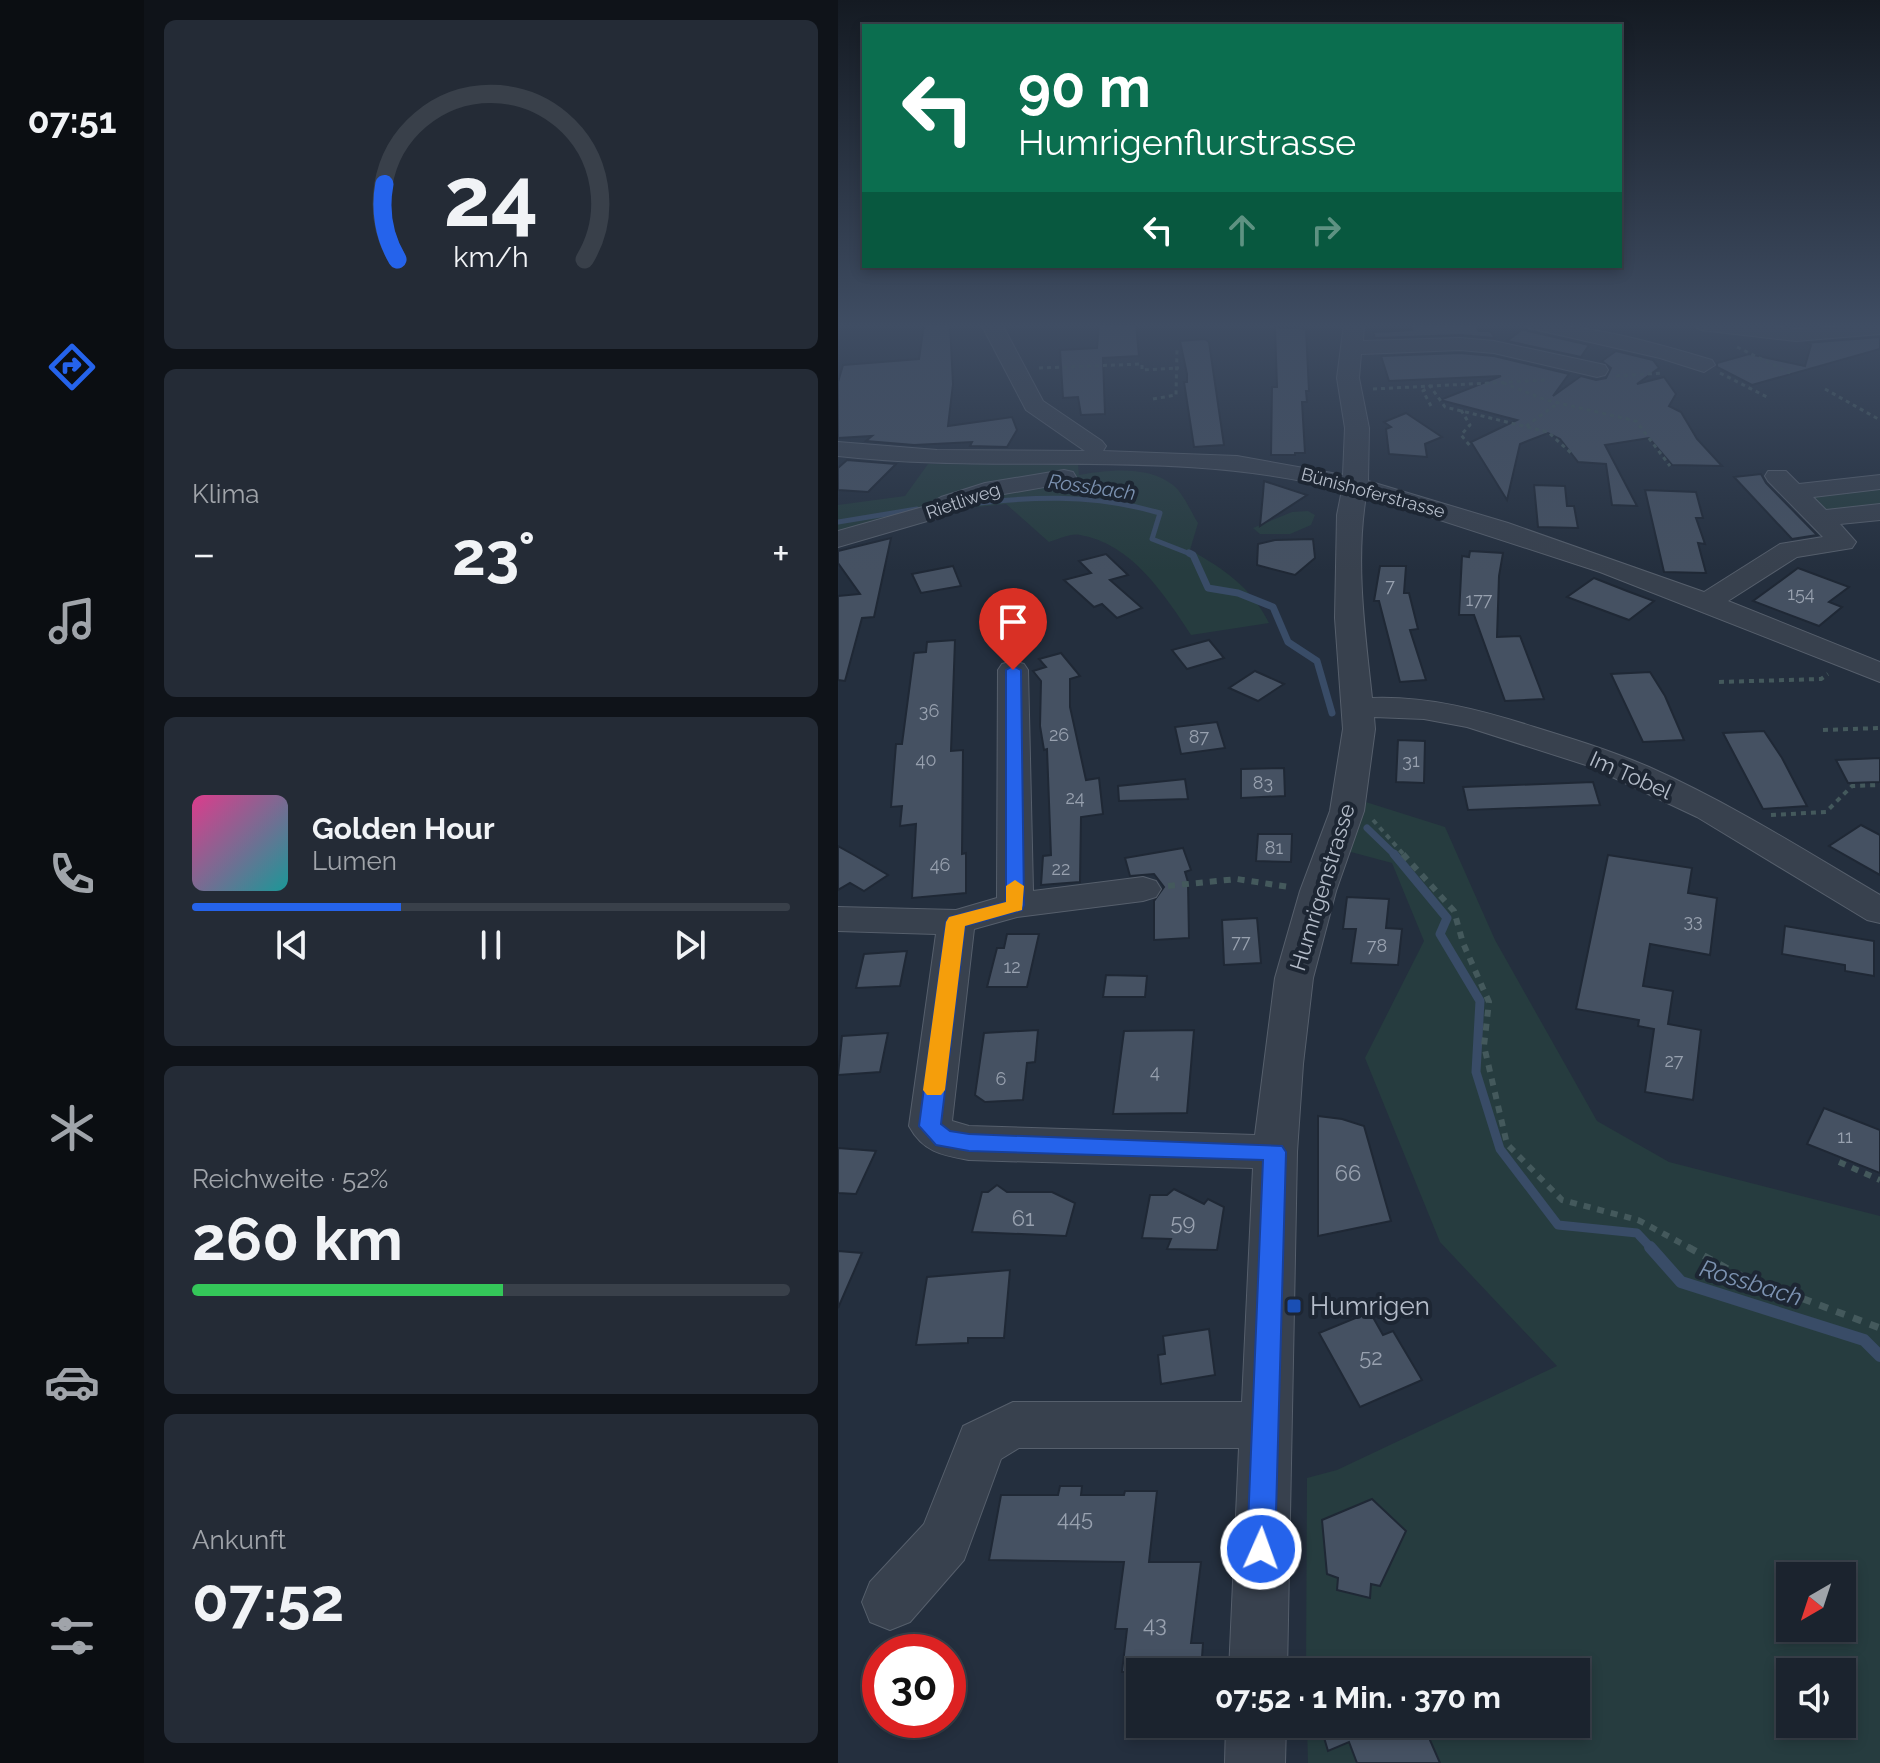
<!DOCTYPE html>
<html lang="de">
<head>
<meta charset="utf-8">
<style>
  body { margin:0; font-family:Raleway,sans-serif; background:#242b36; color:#f1f3f6; height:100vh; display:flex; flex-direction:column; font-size:30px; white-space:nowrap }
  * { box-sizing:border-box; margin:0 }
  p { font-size:26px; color:#a0a4aa }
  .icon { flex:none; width:44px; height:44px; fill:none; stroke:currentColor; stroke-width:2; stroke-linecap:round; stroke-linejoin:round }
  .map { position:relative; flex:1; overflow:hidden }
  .sheet { display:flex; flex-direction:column; gap:20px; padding:20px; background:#0f1319; width:694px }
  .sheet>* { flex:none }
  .guide { position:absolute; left:24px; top:24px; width:760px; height:244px; border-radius:0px; box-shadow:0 4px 12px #0003,0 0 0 2px #39404a; background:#0b6e4f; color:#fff; overflow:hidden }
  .needle { width:52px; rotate:219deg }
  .fabs { position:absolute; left:938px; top:1562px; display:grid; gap:16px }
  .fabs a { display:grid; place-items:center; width:80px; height:80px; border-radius:0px; background:#1b232e; box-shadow:0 4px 12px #0003,0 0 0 2px #39404a; font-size:40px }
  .speed { position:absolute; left:24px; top:1634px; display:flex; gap:16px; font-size:40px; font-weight:700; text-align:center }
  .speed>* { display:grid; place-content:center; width:104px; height:104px; border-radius:50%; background:#1b232e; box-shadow:0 4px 12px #0003,0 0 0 2px #39404a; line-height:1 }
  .speed .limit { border:12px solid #d22; background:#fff; color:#111 }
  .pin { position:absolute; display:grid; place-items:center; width:68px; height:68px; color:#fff; margin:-82px -34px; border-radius:50% 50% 50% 0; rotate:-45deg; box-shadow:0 0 8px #0007 }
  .pin .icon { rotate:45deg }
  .me { position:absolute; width:88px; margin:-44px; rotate:2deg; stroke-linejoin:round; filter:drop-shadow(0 0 6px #0008) }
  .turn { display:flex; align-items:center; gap:28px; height:168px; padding:0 24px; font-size:36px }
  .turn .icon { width:104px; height:104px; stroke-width:2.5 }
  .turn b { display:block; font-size:56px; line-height:68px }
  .lanes { display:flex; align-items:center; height:76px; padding:0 24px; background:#0003; justify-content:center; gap:40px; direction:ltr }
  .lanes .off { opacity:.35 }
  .big { font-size:60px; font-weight:700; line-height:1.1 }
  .sheet .card { flex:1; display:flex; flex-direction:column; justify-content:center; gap:12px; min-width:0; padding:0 28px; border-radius:12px; background:#242b36 }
  .sheet .dial { align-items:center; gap:0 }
  .dial svg { height:208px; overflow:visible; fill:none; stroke:#39404a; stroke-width:7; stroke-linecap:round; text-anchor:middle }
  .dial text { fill:#f1f3f6; stroke:none }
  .song { display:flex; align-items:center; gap:24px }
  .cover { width:96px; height:96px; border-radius:12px; background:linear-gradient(135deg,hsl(330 70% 55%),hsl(180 70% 35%)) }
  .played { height:8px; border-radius:4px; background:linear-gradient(90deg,#2563eb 35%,#39404a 35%) }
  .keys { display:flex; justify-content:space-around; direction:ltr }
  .heat { display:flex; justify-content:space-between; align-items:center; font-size:44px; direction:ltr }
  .charge { height:12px; border-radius:6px; background:linear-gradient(90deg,#34c759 52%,#39404a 0) }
  .trip { position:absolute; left:288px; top:1658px; width:464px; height:80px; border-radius:0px; background:#1b232e; box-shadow:0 4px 12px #0003,0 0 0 2px #39404a; font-weight:700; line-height:80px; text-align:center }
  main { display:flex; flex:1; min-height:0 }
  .dock { display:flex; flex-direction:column; width:144px; justify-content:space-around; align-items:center; background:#0b0e12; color:#a0a4aa }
  .dock .icon { width:56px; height:56px }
  .dock .active { color:#2563eb }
  .dock b { font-size:36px; color:#f1f3f6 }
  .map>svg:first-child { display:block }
</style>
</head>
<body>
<main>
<nav class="dock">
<b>07:51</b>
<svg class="icon active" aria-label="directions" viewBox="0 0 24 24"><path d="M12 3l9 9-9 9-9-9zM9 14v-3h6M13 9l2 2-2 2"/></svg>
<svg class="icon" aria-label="music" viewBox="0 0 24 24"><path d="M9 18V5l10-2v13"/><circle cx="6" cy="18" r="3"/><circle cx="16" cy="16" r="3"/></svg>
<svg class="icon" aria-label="phone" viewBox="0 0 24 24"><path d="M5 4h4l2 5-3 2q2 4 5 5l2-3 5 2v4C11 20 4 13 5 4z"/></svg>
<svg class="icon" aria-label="climate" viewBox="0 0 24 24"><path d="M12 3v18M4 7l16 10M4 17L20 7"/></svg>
<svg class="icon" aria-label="car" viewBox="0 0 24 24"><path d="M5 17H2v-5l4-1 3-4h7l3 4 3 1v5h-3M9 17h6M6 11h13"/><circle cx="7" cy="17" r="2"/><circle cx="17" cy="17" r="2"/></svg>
<svg class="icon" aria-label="filters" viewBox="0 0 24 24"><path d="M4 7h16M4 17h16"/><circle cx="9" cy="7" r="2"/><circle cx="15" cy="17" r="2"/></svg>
</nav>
<section class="sheet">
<div class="card dial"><svg viewBox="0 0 100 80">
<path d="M14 69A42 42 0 1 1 86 69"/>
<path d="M14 69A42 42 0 0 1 9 40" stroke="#2563eb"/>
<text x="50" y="56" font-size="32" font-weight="700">24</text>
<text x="50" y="72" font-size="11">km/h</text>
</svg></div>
<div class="card"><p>Klima</p>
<div class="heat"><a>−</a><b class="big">23°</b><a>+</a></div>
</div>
<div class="card">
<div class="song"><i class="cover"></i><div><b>Golden Hour</b><p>Lumen</p></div></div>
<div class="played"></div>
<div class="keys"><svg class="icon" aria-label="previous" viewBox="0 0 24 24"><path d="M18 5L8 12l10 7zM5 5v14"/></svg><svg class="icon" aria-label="pause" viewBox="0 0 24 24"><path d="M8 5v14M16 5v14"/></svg><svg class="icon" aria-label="next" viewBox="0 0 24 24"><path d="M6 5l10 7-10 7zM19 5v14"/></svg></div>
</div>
<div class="card"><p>Reichweite · 52%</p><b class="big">260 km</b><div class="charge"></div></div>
<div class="card"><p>Ankunft</p><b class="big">07:52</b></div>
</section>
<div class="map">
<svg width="1042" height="1763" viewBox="0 0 1042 1763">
  <rect width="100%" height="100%" fill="#242f3e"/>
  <g fill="#263c3f" fill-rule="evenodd">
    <path d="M90 464 240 465 241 475C270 470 309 465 335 485 345 493 353 512 360 523L352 550C386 569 413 587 431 623L353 635C327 595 293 543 242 535 233 533 221 539 211 542L168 504 94 512 0 539V505L67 496Z"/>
    <polygon points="1042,487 1042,504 981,511 966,495"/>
    <polygon points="470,511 477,515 473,525 452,534 422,534 415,528 454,512"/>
    <path d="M512 797 607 827 657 940 759 1121 831 1162 1042 1216V1763H470L469 1724H738V1672H468L469 1478 499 1470 719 1366 602 1242 527 1058 586 941 554 863 498 848ZM952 1576H1004V1628H952ZM952 1672H1004V1724H952Z"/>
  </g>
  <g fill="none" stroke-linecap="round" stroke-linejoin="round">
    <g stroke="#394c67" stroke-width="5">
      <path d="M120 506C189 496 254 493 322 513L314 539 355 555"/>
      <polyline points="0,522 79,509"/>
    </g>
    <g stroke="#394c67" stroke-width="7">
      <polyline points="351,553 355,555 370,588 400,593 435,607 450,642 479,661 494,713"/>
      <polyline points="529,828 558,856"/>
    </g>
    <polyline stroke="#394c67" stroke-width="9" points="556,854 609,918 602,934 642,1001 638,1072 662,1149 720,1225 799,1233 814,1249"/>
    <polyline stroke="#394c67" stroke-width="12" points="812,1247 843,1282 1026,1340 1042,1356"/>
  </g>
  <g fill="#455162" stroke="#1f2835" stroke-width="2">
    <polygon points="86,324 112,324 115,384 110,426 174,417 179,430 169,447 132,446 134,442 76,445 28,441 34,436 0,438 0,382 5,365 81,359"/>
    <polygon points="261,324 298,324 301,356 265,358 267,414 243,415 240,397 225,398 222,350 259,348"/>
    <polygon points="571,324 637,324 641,331 652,331 657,338 622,335 537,338 535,332 574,330"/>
    <polygon points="437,327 468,329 471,391 468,391 469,402 464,402 467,453 457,453 457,455 433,455 434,387 439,387"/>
    <polygon points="685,329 690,331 751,345 743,357 669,341"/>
    <polygon points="1042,337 1042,349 914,385 879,367 879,363 911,354 967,366 973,345 967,343"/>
    <polygon points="367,339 371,342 386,445 356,447 346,382 349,382 349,374 342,341"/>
    <polygon points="778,351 815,360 821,368 799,384 826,377 838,394 831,406 843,412 859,439 884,466 834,465 811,438 767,445 799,506 774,505 768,464 740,462 722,439 710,433 682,444 669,500 633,442 679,420 602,400 663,376 551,381 543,356 622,353 656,356 731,374 715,396 743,376 758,380 768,378 773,368 764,361"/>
    <polygon points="568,413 604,437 587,444 589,457 551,454 548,429 553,427 546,422"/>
    <polygon points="9,460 58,464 30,492 0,490 0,468"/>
    <polygon points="923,474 928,483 979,535 954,539 896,477"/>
    <polygon points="426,481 469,495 422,526 425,494"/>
    <polygon points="696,485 727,486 729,506 736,506 740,528 700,527"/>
    <polygon points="807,490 858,492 865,518 858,518 867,544 860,543 868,573 826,572"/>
    <polygon points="53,538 36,617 24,618 7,681 0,680 0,596 22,594 0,563 0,551"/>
    <polygon points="475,539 477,558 457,575 419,565 420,544 437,540"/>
    <polygon points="632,551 665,553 661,576 659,637 682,636 706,699 667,701 636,615 621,615 624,556 631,557"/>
    <polygon points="268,554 290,575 272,580 304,608 279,618 264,604 256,607 226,580 253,573 241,561"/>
    <polygon points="115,566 123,586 83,593 74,574"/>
    <polygon points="542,566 568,566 566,593 571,593 580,629 572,630 588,680 562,682 541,601 536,601"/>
    <polygon points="960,568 1011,587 991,602 1004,607 981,626 915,601"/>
    <polygon points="756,578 789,591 816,601 791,620 729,597"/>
    <polygon points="117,640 113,751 125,750 124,854 128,853 128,893 74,898 78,824 62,826 64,806 53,807 58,744 64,744 76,653 88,652 89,642"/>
    <polygon points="371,640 386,658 349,669 334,650"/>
    <polygon points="223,653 242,676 232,679 232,707 248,780 261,778 265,814 243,817 242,882 203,885 205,856 213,855 209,749 206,750 202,726 203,681 195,671 208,667 201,659"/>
    <polygon points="417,671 446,684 420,701 391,688"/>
    <polygon points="812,672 827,696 846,740 805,742 773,674"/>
    <polygon points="379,722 387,748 343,754 337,727"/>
    <polygon points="926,731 944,758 969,806 925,809 885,733"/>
    <polygon points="560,740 587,741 586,783 558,782"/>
    <polygon points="1042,758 1042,782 1010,783 998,760"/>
    <polygon points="446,768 447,796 403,798 403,769"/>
    <polygon points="347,779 350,799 281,801 280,786"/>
    <polygon points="755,782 762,805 630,810 625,787"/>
    <polygon points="1023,825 1042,835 1042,875 991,846"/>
    <polygon points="420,834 454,834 453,862 418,861"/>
    <polygon points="0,846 16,855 50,875 26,891 12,883 0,890"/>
    <polygon points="345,848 353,870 347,872 350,882 351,938 316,940 316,901 326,887 316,874 292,876 287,858"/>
    <polygon points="770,855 854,868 850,893 879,898 872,955 812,944 805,986 835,991 830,1024 863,1030 855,1100 807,1092 816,1029 800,1026 801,1020 738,1009"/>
    <polygon points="509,897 551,899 548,928 564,929 560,965 513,963 518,929 505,929"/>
    <polygon points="419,918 423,963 386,965 384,920"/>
    <polygon points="947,926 1036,941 1036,976 1007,971 1007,965 944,954"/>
    <polygon points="169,934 201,934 189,987 149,987 159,948 166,948"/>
    <polygon points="69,951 62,986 18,988 26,954"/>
    <polygon points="268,975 309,976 307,997 265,997"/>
    <polygon points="200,1030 197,1062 189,1063 185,1100 147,1102 137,1095 146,1033"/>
    <polygon points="356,1030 349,1113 275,1114 286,1031"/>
    <polygon points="50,1033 42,1072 0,1075 4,1036"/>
    <polygon points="986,1108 1042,1130 1042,1173 969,1144"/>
    <polygon points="480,1116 504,1119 526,1126 553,1221 480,1236"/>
    <polygon points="0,1148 38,1151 18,1194 0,1193"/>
    <polygon points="159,1185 169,1192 214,1192 237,1203 228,1236 134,1232 144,1192 150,1192"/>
    <polygon points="336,1189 366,1204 370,1199 386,1207 379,1250 329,1249 333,1239 304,1238 312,1195 329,1195"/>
    <polygon points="0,1251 24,1253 0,1308"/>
    <polygon points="172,1270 166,1338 130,1338 130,1343 78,1345 89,1277"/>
    <polygon points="532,1312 545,1335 555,1331 584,1380 522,1407 481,1333"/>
    <polygon points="371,1329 377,1375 323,1384 320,1355 327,1354 325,1336"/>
    <polygon points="222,1486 244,1486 243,1495 286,1495 287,1491 319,1491 311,1562 363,1562 353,1643 365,1643 363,1672 284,1672 289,1629 277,1629 286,1562 151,1560 163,1495 220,1495"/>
    <polygon points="534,1499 568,1531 542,1586 533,1584 532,1598 499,1590 500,1578 489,1574 484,1520"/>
    <polygon points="482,1724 585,1724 602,1763 519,1763 511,1742 490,1751"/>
  </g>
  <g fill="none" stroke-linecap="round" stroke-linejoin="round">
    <g stroke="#565f6c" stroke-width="2">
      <g id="minor">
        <path d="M143 324H164L205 401 264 441 268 446 265 451 399 456 505 475 507 428 499 378 506 324H526L525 341 622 338 656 341 767 365 770 370 767 375 759 377 656 353 622 350 523 354 521 378 531 428 530 481 670 523 866 592 942 544 985 537 930 481 927 476 930 471H948L961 484 1042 475V489L975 497 988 510 1042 504V520L1002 524 1018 542 1014 548 959 557 890 601 1042 662V682L762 572 528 496C517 562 527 632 534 698 589 696 644 710 696 727 735 739 774 751 811 767 892 803 966 850 1042 895V923L1029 920 859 817 751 766 629 727 586 719 536 717 537 729 526 811 498 891 475 978 465 1064 459 1152 449 1672H391L401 1448H181L163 1459 126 1560 72 1622 52 1630 32 1622 24 1602 32 1582 86 1524 125 1426 175 1402H404L415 1168 131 1160C104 1155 85 1152 71 1126L98 934 0 931V907L118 910 159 898 160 670 164 664 175 661 186 664 190 670 195 891 305 877 318 881 323 889 318 897 305 901 179 917 136 929 114 1121 131 1126 417 1135 437 978 462 891 492 811 505 729 497 618 499 515 504 490C340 447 167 475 0 456V442L99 450 247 451 188 410Z"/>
        <path d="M688 324C751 324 814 342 874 360L877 365 866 372 822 358 691 328Z"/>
        <polygon points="853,324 920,324 958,329 1042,324 1042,334 958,341 863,330"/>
        <polygon points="226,470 235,472 238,477 235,482 160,495 121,507 103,517 0,547 0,531 85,507 103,497 147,483"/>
        <polygon points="388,1724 448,1724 447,1763 387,1763"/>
      </g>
    </g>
    <g stroke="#44595c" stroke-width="3" stroke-dasharray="4 4" stroke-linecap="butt">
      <polyline points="899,347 952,373"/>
      <polyline points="201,368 304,364 304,370 341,368"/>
      <polyline points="882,373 929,397"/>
      <polyline points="778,376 824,373"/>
      <polyline points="665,383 708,400 798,421 832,466"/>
      <polyline points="535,389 709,380"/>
      <polyline points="987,389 1042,420"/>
      <polyline points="315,399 338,395 339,349"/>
      <polyline points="593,406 585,391 592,386 607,407 710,432 733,453"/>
      <polyline points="623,410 632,425 623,435 633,447"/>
      <polyline points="688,426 719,404"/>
    </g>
    <g stroke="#44595c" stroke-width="4" stroke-dasharray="5 5" stroke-linecap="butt">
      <polyline points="881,682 983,679 990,674"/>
      <polyline points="985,730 1042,728"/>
      <polyline points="933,815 988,812 1014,786 1042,785"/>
      <polyline points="535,820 567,856"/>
    </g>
    <g stroke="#44595c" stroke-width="6" stroke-dasharray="7 7" stroke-linecap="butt">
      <polyline points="565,854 616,911 625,943 651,1002 646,1046 669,1144 724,1200 800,1220 854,1249"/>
      <polyline points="330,886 399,879 451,887"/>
      <polyline points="1001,1162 1042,1180"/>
    </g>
    <polyline stroke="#44595c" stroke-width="7" stroke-dasharray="9 9" stroke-linecap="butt" points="850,1247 897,1273 1042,1328"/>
    <use href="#minor" fill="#38414e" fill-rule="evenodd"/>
  </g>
  <linearGradient id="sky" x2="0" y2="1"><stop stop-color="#141a22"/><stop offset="0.57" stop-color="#3f4d63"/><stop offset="1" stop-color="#3f4d63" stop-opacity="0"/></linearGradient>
  <rect width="1042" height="571" fill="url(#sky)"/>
  <polygon fill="#2563eb" stroke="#184099" stroke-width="2" points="175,666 183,670 186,905 184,910 127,926 103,1124 112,1131 131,1134 444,1146 448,1152 437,1549 433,1558 423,1562 413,1558 409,1549 425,1160 131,1151 98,1145 81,1126 108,922 111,917 168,902 168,670"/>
  <polygon fill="#f59e0b" points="177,880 186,886 184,910 127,926 107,1090 103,1095 89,1095 85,1090 108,922 111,917 168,902 168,886"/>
  <rect fill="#1a4fb4" stroke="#1d2633" stroke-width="3" x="448" y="1298" width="16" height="16" rx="4"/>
  <g text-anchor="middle" stroke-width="8" stroke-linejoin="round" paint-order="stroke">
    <g font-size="18" fill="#b4bcc9" stroke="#1d2633">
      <text transform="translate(535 493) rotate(15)" y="6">Bünishoferstrasse</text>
      <text transform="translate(125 501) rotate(-19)" y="6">Rietliweg</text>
    </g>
    <g font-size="18" fill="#98a1af">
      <text x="552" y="592">7</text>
      <text x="963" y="600">154</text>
      <text x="641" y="606">177</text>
      <text x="91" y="717">36</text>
      <text x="221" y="741">26</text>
      <text x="361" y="743">87</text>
      <text x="88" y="766">40</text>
      <text x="573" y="767">31</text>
      <text x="425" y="789">83</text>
      <text x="237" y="804">24</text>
      <text x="436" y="854">81</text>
      <text x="102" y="871">46</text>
      <text x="223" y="875">22</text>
      <text x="855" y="927">33</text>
      <text x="403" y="948">77</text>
      <text x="539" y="952">78</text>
      <text x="174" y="973">12</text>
      <text x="836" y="1067">27</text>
      <text x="317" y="1078">4</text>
      <text x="163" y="1085">6</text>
      <text x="1007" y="1143">11</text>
    </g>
    <g font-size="20" font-style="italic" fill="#7c92b1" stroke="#1d2633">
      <text transform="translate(254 487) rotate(8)" y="7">Rossbach</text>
    </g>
    <g font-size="22" fill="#b4bcc9" stroke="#1d2633">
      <text transform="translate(793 775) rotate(24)" y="8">Im Tobel</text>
      <text transform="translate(484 887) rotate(-73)" y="8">Humrigenstrasse</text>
    </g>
    <g font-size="22" fill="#98a1af">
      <text x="510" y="1181">66</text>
      <text x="185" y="1226">61</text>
      <text x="345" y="1230">59</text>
      <text x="533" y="1365">52</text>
      <text x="237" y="1526">445</text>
      <text x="317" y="1632">43</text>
    </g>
    <g font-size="24" font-style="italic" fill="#7c92b1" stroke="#1d2633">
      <text transform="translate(913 1283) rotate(17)" y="8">Rossbach</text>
    </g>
    <g font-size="26" fill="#b4bcc9" stroke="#1d2633" text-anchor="start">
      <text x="472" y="1315">Humrigen</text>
    </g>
  </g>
</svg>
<div class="fabs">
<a><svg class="needle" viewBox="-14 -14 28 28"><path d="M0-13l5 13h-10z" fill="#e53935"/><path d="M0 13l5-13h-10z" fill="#a0a4aa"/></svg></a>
<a><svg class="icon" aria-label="sound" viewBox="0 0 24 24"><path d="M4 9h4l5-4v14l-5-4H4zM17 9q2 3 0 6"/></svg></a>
</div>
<div class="speed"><div class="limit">30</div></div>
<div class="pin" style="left:175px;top:670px;background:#d93025"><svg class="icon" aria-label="arrive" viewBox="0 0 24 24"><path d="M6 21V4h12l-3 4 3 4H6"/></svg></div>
<svg class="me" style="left:423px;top:1549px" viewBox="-20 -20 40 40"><circle r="17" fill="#2563eb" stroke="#fff" stroke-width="3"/><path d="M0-11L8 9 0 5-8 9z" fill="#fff"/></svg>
<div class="trip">07:52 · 1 Min. · 370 m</div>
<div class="guide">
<div class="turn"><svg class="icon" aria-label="left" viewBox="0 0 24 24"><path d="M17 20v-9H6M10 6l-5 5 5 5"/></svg><div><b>90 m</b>Humrigenflurstrasse</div></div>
<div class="lanes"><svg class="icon" aria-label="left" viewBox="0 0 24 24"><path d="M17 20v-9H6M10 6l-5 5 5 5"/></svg><svg class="icon off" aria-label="ahead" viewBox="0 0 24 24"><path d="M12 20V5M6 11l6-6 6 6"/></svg><svg class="icon off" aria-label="right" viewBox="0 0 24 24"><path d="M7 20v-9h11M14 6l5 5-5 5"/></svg></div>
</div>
</div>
</main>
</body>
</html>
